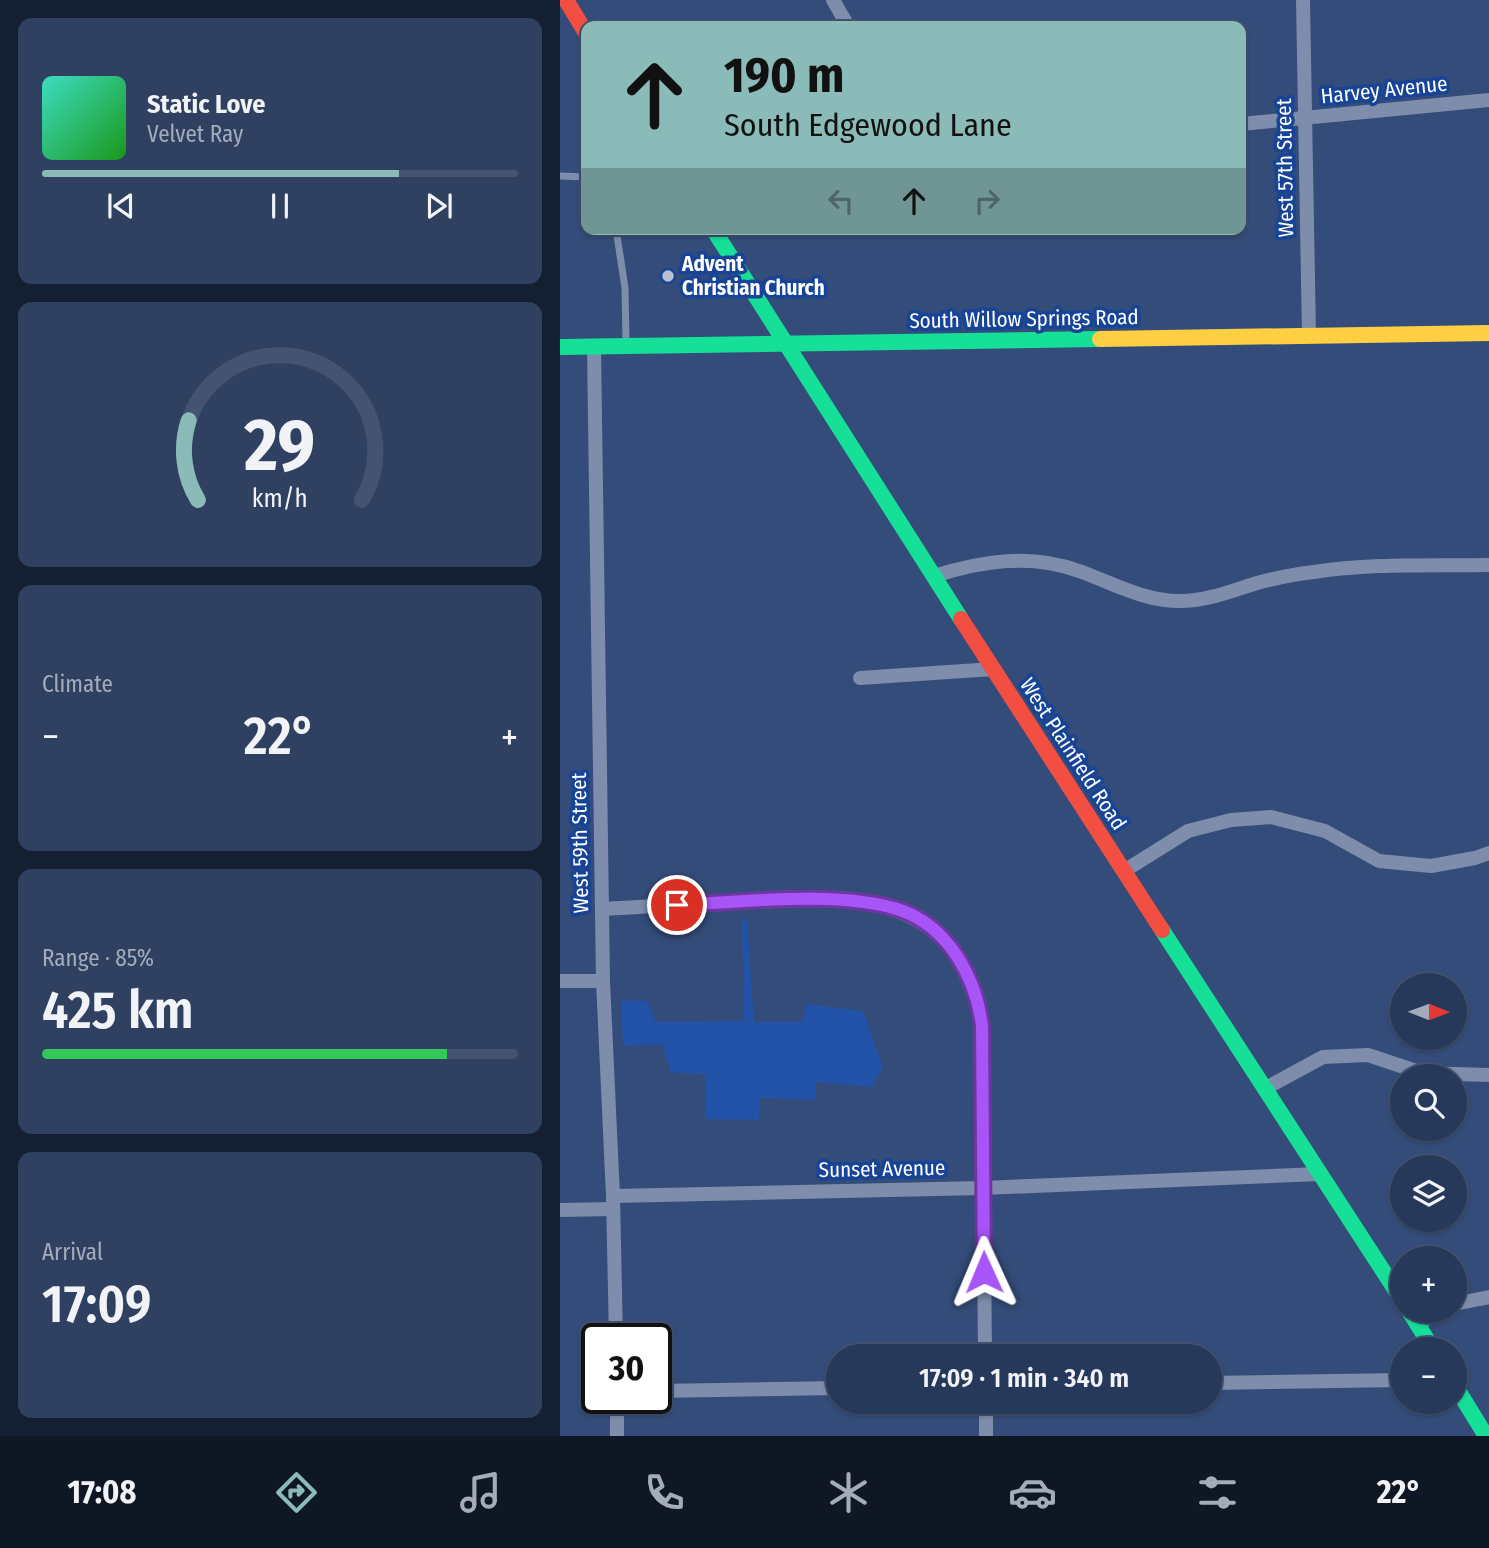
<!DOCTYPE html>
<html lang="en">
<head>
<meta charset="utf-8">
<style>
  body { margin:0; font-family:"Fira Sans Condensed",sans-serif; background:#2f4061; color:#f1f3f6; height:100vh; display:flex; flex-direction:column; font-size:26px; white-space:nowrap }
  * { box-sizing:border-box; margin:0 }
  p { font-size:23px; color:#a4acbb }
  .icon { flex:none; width:38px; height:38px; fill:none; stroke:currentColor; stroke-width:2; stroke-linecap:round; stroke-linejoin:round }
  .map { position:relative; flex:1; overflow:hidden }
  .side { display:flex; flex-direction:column; gap:18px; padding:18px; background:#151f32; width:560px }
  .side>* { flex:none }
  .banner { position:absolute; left:21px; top:21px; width:665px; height:214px; border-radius:14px; box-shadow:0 2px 5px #0004,0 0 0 2px #435371; background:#8bbbb9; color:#111; overflow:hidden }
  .needle { width:46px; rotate:91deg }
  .fabs { position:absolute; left:830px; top:973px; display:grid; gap:14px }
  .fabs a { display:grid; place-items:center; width:77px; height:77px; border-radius:50%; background:#27395b; box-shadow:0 2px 5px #0004,0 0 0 2px #435371; font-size:35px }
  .speed { position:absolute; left:21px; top:1323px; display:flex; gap:14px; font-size:35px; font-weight:700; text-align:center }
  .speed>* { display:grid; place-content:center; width:91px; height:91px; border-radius:50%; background:#27395b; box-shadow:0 2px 5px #0004,0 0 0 2px #435371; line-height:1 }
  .speed .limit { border:4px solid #111; border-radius:10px; background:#fff; color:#111 }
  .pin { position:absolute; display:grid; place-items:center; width:60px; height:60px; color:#fff; margin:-30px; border:4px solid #fff; border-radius:50%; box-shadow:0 2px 7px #0007 }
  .me { position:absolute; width:77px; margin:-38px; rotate:359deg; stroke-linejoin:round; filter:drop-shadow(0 0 5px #0008) }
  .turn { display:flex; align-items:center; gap:24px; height:147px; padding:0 28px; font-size:32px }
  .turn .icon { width:91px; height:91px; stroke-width:2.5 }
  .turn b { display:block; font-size:49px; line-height:60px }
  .lanes { display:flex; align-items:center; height:66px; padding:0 28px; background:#0003; justify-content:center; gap:35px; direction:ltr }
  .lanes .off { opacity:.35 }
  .big { font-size:52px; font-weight:600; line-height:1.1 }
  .side .card { flex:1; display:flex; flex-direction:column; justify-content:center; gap:10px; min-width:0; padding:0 24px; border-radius:14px; background:#2f4061 }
  .side .dial { align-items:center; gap:0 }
  .dial svg { height:182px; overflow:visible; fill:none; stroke:#435371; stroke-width:7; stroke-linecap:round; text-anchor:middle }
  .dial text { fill:#f1f3f6; stroke:none }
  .song { display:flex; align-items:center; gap:21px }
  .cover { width:84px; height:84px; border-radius:10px; background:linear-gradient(135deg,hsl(170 70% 55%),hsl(120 70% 35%)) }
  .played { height:7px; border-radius:4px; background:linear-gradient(90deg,#8bbbb9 75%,#435371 75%) }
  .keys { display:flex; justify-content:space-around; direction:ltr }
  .heat { display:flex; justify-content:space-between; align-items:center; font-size:38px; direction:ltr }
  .charge { height:10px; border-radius:5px; background:linear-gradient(90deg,#34c759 85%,#435371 0) }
  .trip { position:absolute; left:266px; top:1344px; width:396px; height:70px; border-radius:35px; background:#27395b; box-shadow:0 2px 5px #0004,0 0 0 2px #435371; font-weight:600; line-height:70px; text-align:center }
  .dock { display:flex; height:112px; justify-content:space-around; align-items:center; background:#101724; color:#a4acbb }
  .dock .icon { width:49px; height:49px }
  .dock .on { color:#8bbbb9 }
  .dock b { font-size:32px; color:#f1f3f6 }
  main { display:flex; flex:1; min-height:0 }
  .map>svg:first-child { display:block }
</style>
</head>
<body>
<main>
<section class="side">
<div class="card">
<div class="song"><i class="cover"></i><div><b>Static Love</b><p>Velvet Ray</p></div></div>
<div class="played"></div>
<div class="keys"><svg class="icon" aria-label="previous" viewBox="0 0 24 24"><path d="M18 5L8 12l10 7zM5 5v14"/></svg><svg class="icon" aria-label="pause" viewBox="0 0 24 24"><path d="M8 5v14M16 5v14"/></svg><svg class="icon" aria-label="next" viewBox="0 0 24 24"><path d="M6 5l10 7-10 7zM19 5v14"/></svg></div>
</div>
<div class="card dial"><svg viewBox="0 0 100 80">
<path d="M14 69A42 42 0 1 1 86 69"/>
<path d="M14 69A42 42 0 0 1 10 34" stroke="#8bbbb9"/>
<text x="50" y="56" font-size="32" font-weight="700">29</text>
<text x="50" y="72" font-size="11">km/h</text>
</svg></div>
<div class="card"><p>Climate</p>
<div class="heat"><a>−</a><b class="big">22°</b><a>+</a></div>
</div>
<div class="card"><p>Range · 85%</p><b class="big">425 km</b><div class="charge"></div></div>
<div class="card"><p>Arrival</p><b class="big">17:09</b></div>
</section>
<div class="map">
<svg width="929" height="1436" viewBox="0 0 929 1436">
  <rect width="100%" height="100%" fill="#344c79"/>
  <path fill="#2353a9" d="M182 919 187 920 194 1022H242L246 1004 303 1011 323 1067 312 1087 256 1082 255 1100 200 1098 199 1120 145 1119V1074L111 1073 102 1044 63 1046 61 1000 87 1001 96 1022 183 1021C185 987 182 953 182 919Z"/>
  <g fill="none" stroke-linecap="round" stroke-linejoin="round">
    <g stroke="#7e8dab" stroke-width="7">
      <polyline points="0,176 26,177"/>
      <polyline points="56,229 65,288 66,342"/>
    </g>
    <g stroke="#7e8dab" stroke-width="14">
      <polyline points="273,0 288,26"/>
      <polyline points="743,0 749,336"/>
      <polyline points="681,124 929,100"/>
      <polyline points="34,347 43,981 53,1196 56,1339"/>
      <path d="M374 576C422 561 471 553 519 571 553 583 583 601 620 601 647 601 671 591 697 583 716 578 735 574 754 572 811 563 871 566 929 565"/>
      <polyline points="300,678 433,669"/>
      <polyline points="564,871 628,831 671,820 711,817 765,831 819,861 871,866 915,858 929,853"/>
      <path d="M42 909C92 906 142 904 192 902 268 899 359 888 402 966 413 985 419 1004 422 1026L425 1356"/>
      <polyline points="0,981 43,981"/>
      <polyline points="704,1089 763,1057 808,1055 862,1073 929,1075"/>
      <polyline points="53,1196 423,1188 759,1174"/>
      <polyline points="0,1210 53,1209"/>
      <polyline points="894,1304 929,1297"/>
      <polyline points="857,1324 882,1311"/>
      <polyline points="649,1383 842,1380"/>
      <polyline points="96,1391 278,1388"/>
      <polyline points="57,1398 57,1436"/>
      <polyline points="426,1402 426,1436"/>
    </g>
    <g stroke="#16e098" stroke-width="16">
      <polyline points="153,229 401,619"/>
      <polyline points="0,347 540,339"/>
      <polyline points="602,930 842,1300"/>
      <polyline points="849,1311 873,1349"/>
      <polyline points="894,1384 926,1436"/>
    </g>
    <polyline stroke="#ffcf43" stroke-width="16" points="540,339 929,333"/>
    <g stroke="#f24e42" stroke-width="16">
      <polyline points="6,0 26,33"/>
      <polyline points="401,619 602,930"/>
    </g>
  </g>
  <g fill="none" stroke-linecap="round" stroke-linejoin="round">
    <g stroke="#6d37a1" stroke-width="18">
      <path id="route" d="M117 905C180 902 281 890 340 910 389 927 416 978 422 1026L424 1272"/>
    </g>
    <use href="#route" stroke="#a855f7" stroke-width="12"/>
  </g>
  <circle fill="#b8c0d0" stroke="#174496" stroke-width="2.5" cx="108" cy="276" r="7"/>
  <g text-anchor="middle" stroke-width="7" stroke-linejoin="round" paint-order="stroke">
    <g font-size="21" fill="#fff" stroke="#174496">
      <text transform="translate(824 90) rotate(-6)" y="7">Harvey Avenue</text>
      <text transform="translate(725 168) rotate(-91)" y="7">West 57th Street</text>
      <text transform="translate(464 319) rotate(-1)" y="7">South Willow Springs Road</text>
      <text transform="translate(513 754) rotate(57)" y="7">West Plainfield Road</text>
      <text transform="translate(20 843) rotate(-91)" y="7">West 59th Street</text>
      <text transform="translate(322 1169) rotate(-1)" y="7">Sunset Avenue</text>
    </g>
    <g font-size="21" font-weight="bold" fill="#fff" stroke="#174496" text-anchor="start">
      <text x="122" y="271">Advent<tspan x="122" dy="24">Christian Church</tspan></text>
    </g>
  </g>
</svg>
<div class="fabs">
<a><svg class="needle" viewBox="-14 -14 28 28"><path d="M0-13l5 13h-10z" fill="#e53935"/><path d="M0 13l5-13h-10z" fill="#a4acbb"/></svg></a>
<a><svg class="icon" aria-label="search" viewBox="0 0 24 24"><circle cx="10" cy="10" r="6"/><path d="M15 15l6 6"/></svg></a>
<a><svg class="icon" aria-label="layers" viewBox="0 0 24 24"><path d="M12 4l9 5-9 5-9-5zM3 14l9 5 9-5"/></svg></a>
<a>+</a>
<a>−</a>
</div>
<div class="speed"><div class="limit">30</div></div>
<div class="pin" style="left:117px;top:905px;background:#d93025"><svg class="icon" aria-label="arrive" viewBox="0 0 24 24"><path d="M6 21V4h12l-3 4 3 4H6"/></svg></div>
<svg class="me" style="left:424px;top:1272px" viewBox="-20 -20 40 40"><path d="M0-17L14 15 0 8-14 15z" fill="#a855f7" stroke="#fff" stroke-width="4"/></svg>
<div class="trip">17:09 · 1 min · 340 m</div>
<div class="banner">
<div class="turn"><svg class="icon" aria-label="ahead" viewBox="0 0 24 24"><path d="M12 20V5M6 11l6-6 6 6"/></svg><div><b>190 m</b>South Edgewood Lane</div></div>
<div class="lanes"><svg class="icon off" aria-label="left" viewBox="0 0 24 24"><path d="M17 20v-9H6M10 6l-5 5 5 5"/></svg><svg class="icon" aria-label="ahead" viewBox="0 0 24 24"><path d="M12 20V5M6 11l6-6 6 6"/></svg><svg class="icon off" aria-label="right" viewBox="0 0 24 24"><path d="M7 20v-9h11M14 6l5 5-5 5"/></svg></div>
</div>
</div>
</main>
<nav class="dock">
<b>17:08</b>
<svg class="icon on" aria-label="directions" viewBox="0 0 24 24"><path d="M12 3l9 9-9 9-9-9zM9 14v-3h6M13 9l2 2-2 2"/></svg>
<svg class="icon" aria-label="music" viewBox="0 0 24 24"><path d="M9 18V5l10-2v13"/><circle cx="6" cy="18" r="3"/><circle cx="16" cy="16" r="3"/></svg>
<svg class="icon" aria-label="phone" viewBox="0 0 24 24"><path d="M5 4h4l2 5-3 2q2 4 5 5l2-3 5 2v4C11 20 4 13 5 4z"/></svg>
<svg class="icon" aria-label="climate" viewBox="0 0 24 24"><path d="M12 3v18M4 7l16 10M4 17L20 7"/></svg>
<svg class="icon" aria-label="car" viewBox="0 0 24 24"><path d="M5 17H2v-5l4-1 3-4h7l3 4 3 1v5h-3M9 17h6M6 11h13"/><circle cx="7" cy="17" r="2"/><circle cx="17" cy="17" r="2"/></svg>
<svg class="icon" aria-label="filters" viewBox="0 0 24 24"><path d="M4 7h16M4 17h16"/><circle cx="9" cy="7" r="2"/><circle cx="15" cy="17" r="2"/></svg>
<b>22°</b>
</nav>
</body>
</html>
